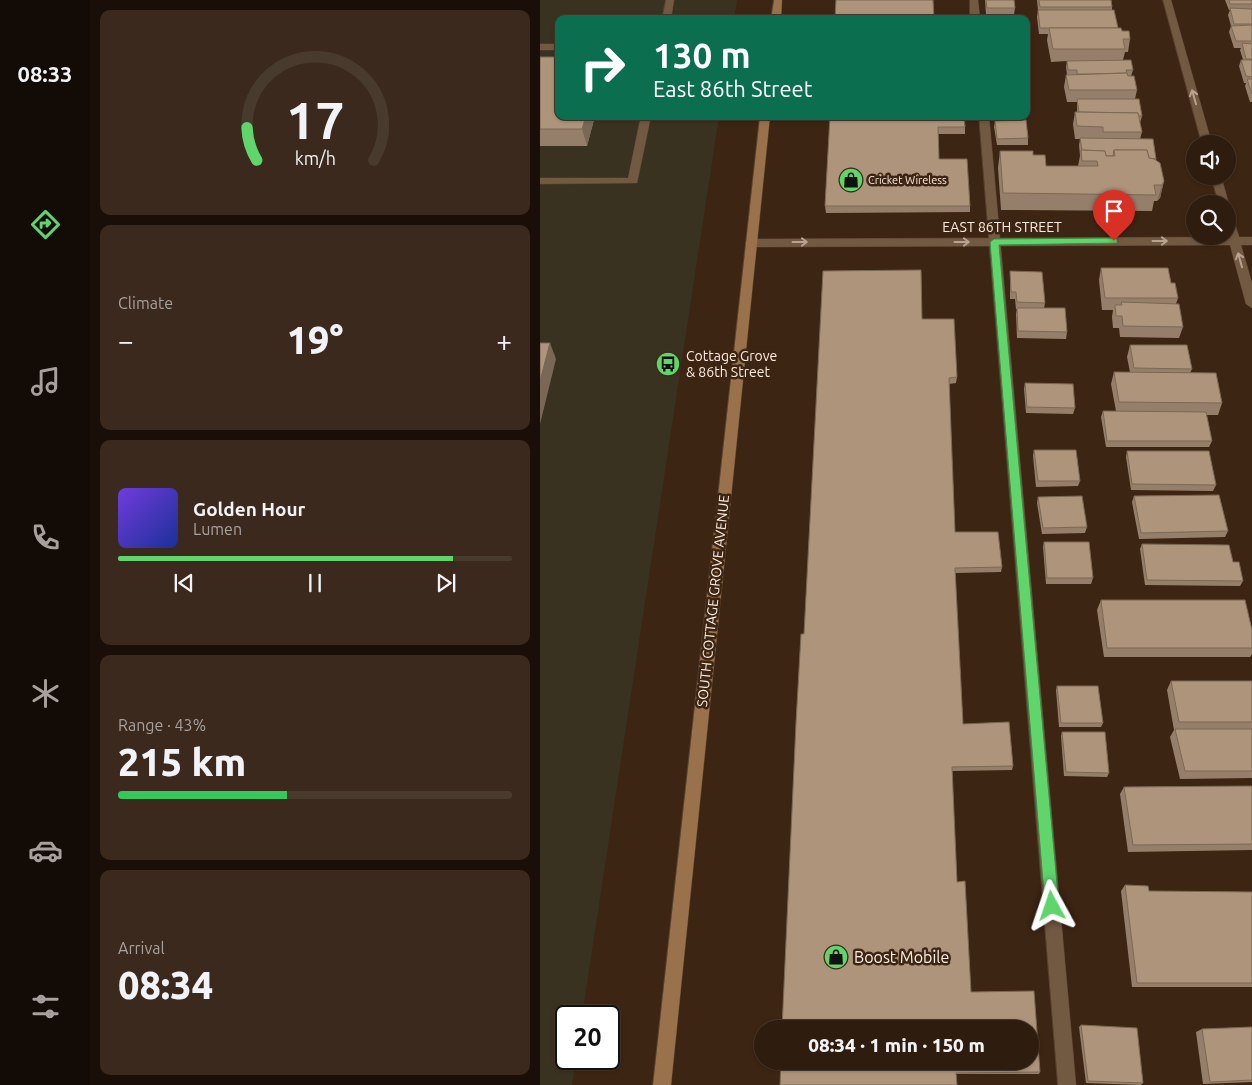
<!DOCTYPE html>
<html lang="en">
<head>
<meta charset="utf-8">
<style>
  body { margin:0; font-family:Ubuntu,sans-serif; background:#3a291c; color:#f1f3f6; height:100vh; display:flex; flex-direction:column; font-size:19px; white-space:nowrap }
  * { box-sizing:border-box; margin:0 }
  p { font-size:16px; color:#a7a19e }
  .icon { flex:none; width:28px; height:28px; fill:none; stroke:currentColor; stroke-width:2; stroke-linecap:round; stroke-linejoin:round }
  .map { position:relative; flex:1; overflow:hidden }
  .drawer { display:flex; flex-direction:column; gap:10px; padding:10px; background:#190f08; width:450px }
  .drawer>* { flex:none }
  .guide { position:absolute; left:15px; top:15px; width:475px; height:105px; border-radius:10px; box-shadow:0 1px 4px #0004,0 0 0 1px #493a2e; background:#0b6e4f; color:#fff; overflow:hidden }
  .buttons { position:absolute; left:646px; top:135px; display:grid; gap:10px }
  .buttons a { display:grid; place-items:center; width:50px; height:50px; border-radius:50%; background:#2e1c0e; box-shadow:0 1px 4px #0004,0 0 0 1px #493a2e; font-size:25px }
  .speed { position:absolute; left:15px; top:1005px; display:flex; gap:10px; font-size:25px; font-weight:700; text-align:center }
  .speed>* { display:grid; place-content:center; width:65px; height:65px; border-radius:50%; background:#2e1c0e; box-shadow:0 1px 4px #0004,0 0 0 1px #493a2e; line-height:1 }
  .speed .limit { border:2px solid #111; border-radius:8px; background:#fff; color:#111 }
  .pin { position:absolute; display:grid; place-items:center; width:42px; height:42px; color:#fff; margin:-51px -21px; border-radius:50% 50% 50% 0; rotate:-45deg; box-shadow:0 0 5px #0007 }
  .pin .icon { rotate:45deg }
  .me { position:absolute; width:55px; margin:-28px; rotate:355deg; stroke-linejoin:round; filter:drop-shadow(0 0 4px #0008) }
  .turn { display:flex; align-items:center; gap:18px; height:105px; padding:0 15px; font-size:22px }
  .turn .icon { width:65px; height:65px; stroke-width:2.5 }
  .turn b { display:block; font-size:35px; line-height:42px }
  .big { font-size:38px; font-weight:800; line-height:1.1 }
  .drawer .card { flex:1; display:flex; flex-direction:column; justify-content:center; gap:8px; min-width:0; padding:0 18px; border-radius:10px; background:#3a291c }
  .drawer .dial { align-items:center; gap:0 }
  .dial svg { height:130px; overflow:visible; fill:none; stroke:#493a2e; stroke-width:7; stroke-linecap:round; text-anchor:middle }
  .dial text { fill:#f1f3f6; stroke:none }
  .song { display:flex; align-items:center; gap:15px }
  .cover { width:60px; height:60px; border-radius:8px; background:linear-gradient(135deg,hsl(260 70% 55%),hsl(230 70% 35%)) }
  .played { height:5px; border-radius:2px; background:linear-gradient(90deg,#5fd56b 85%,#493a2e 85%) }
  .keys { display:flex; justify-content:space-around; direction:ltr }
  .heat { display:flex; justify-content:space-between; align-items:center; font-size:28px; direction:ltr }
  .charge { height:8px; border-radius:4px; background:linear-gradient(90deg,#34c759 43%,#493a2e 0) }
  .trip { position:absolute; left:214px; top:1020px; width:285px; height:50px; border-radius:25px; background:#2e1c0e; box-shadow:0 1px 4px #0004,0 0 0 1px #493a2e; font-weight:800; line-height:50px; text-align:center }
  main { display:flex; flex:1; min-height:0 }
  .dock { display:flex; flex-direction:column; width:90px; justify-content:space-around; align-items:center; background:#120b06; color:#a7a19e }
  .dock .icon { width:35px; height:35px }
  .dock .current { color:#5fd56b }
  .dock b { font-size:22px; color:#f1f3f6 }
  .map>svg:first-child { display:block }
</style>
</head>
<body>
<main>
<nav class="dock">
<b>08:33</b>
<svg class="icon current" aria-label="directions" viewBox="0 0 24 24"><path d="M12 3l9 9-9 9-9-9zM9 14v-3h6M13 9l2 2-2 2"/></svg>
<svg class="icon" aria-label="music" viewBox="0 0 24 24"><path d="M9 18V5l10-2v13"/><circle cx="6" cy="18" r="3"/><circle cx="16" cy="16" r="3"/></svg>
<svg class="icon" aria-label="phone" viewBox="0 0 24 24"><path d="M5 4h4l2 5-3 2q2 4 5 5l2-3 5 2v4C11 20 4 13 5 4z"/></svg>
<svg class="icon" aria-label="climate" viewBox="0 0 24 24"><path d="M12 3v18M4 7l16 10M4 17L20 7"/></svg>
<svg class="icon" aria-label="car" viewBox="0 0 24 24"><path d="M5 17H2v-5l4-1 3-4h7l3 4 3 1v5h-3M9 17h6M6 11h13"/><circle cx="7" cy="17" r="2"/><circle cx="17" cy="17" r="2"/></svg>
<svg class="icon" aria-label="filters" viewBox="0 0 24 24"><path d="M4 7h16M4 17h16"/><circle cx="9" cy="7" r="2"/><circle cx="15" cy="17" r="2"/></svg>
</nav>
<section class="drawer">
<div class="card dial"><svg viewBox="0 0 100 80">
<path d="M14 69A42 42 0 1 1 86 69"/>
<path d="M14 69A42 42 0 0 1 8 49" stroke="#5fd56b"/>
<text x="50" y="56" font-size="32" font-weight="700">17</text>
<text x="50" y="72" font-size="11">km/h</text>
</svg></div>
<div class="card"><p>Climate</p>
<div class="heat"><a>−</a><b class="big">19°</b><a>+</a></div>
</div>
<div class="card">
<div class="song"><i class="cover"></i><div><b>Golden Hour</b><p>Lumen</p></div></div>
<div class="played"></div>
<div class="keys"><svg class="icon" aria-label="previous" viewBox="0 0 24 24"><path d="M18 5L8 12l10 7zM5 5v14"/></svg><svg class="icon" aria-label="pause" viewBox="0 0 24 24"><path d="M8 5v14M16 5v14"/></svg><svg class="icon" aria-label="next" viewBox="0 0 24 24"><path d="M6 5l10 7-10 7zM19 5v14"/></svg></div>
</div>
<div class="card"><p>Range · 43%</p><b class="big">215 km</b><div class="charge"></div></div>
<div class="card"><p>Arrival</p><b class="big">08:34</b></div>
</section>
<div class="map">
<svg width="712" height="1085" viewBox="0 0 712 1085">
  <rect width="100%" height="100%" fill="#3d2513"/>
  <polygon fill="#3a3221" points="0,0 197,0 194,19 19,19 19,116 179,116 42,1016 26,1016 26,1059 36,1059 32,1085 0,1085"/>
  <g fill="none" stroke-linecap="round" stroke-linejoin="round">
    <g stroke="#584130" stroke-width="1">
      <g id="service">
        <polygon points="126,0 134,0 131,19 122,19"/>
        <polygon points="430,0 438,0 440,19 430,19"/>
        <rect x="0" y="44" width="19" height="6"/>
        <polygon points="101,116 111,116 97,183 0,184 0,178 88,178"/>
        <polygon points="439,116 449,116 536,1085 518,1085"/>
      </g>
    </g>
    <g stroke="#584130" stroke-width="1">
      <g id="minor">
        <polygon points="623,0 631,0 672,144 662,144"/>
        <polygon points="671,176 681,176 689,204 688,206 688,204 679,204"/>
        <polygon points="688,213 693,217 699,237 712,237 712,245 701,245 712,283 712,308 706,304 690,245 211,247 205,243 211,239 688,237"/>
      </g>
    </g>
    <g stroke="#584130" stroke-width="1">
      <g id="secondary">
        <polygon points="234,0 242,0 241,19 231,19"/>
        <polygon points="220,116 230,116 131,1085 113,1085"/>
      </g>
    </g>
    <use href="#service" fill="#725942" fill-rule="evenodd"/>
    <use href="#minor" fill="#725942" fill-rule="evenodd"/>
    <use href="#secondary" fill="#99724c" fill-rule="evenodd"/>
  </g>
  <g fill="#967f6a">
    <polygon points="445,0 474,0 475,8 474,14 446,14"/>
    <polygon points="497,0 571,0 572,7 572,10 578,28 590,39 588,52 585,52 583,60 593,70 591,76 597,90 595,99 602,116 600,123 602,132 600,139 616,159 624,181 620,198 617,201 614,201 612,211 461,210 458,168 460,151 493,155 506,166 538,166 540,156 539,145 540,139 535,139 533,124 535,112 537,112 537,102 527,102 524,87 526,75 527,75 526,67 527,61 511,62 507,40 508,34 499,34 497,17 498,10"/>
    <polygon points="685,0 712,0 712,102 710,102 705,86 706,83 704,83 699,66 701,60 703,60 700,50 701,48 694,48 689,32 691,26 688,15 690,10 689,10"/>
    <polygon points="0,57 55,116 47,146 0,146"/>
    <polygon points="290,116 425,127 425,134 398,134 399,159 430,206 430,212 286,213 285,206"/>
    <polygon points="455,116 486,116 486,120 488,138 488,145 457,145 454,127 455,121"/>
    <polygon points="561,268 631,283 638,298 636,304 643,327 639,338 580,337 579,328 573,328 572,317 573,310 562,310 559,280"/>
    <polygon points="470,271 505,303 504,308 527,332 526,339 477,338 476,314 477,309 476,309 475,299 470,299"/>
    <polygon points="382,319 417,377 416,383 409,384 415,532 462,567 461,572 415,573 423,724 473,766 472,770 412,771 417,882 431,992 500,1072 499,1074 416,1074 242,1029 264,634"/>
    <polygon points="590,345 652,369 650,373 682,403 678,415 666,415 672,441 669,447 566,447 561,417 563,411 576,411 571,384 574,372 590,372 587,357"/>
    <polygon points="485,383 535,408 533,414 486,413 484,389"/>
    <polygon points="494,450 540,481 538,486 496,487 493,456"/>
    <polygon points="587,451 676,485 673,491 591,490 586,457"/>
    <polygon points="594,496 688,531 685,537 599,539 592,502"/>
    <polygon points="498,497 547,527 545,533 502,534 497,503"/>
    <polygon points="504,542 553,578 551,584 506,584 503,547"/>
    <polygon points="602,544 693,562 703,581 700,586 605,585 600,549"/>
    <polygon points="561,600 712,630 712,654 710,657 564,657 557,610"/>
    <polygon points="631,681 712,681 712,778 640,779 630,737 634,730 627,690"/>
    <polygon points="517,686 563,723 561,727 519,727 516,690"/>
    <polygon points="522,732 569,773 567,777 524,776 521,736"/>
    <polygon points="712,786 712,850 588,852 580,794 584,787"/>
    <polygon points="585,885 609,891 712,892 712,987 592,987 581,891"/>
    <polygon points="541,1025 603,1083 601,1085 546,1083 539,1027"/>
    <polygon points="712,1027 712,1082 663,1084 656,1032 662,1029"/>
  </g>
  <g fill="#7a6856">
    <polygon points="46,116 55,116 47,146 42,129"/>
    <polygon points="624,181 620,198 617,201 622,185"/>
    <polygon points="10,343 16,359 0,424 0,381"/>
  </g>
  <g fill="#ae947b" stroke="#7a6856">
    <polygon points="296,0 393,0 394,19 295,19"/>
    <polygon points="446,0 474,0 475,8 447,8"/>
    <polygon points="499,0 571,0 572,7 500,7"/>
    <polygon points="689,0 712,0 712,4 690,4"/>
    <polygon points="690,8 712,9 712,24 694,24"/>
    <polygon points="498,10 574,10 578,28 500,28"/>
    <polygon points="712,25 712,41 696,41 691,26"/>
    <polygon points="509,28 581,28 582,31 589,31 590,39 583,39 585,49 513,49"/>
    <polygon points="702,43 712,44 712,59 706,59"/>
    <polygon points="0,57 19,57 19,116 46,116 42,129 0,129"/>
    <polygon points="591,60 593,70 586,70 587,73 550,74 537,74 537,70 528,70 527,61"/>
    <polygon points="701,60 712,60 712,77 706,76"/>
    <polygon points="587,73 588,76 594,76 597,90 529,90 526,75"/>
    <polygon points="707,79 712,79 712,94"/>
    <polygon points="537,99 599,99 602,116 599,116 598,113 539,112"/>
    <polygon points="535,112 598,113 602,132 563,132 563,127 537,126"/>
    <polygon points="290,116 424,116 425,127 398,127 399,159 427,159 430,206 285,206"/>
    <polygon points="456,116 486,116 456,117"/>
    <polygon points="486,120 488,138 457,139 455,121"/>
    <polygon points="540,138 613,139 616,159 609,158 607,150 574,150 573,156 566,156 565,151 542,150"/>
    <polygon points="541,150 565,151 566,156 575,156 574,150 607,150 609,158 614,159 620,163 624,181 622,185 614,185 616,195 463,193 460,151 493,151 493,155 505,155 506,166 558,166 557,161 542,161"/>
    <polygon points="561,268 628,268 631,283 635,283 638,298 565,298"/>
    <polygon points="381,270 382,319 414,319 417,377 409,378 415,532 458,532 462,567 415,568 423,724 469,722 473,766 412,767 417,882 425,881 431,992 494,991 500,1072 416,1073 417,1085 240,1085 241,1061 490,1061 490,1029 242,1029 256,723 261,634 264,634 283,271"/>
    <polygon points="470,271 502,272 505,303 477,302 476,292 471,292"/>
    <polygon points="581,302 639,304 643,327 583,326 582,316 576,316 575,305 582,305"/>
    <polygon points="477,308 525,308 527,332 478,331"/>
    <polygon points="0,343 10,343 0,381"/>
    <polygon points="590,345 647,345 652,369 594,368"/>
    <polygon points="574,372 676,373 682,403 579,402"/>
    <polygon points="485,383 533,384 535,408 487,407"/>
    <polygon points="563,411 666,412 672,441 567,441"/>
    <polygon points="494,450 536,450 540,481 498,481"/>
    <polygon points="587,451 669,451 676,485 592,484"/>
    <polygon points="679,495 688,531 601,533 594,496"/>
    <polygon points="542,496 547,527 503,528 498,497"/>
    <polygon points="504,542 549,542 553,578 507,578"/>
    <polygon points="602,544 689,545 693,562 699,562 703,581 607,580"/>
    <polygon points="561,600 705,600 712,630 712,648 567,648"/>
    <polygon points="631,681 712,681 712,722 639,722"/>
    <polygon points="517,686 558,686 563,723 521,723"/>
    <polygon points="635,729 712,729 712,771 645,771"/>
    <polygon points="522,732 565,732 569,773 526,772"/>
    <polygon points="712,786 712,844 593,845 584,787"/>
    <polygon points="585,885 608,886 609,891 712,892 712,983 597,983"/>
    <polygon points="541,1025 597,1028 603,1083 548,1081"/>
    <polygon points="712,1027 712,1080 670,1082 662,1029"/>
  </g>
  <defs><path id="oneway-shaft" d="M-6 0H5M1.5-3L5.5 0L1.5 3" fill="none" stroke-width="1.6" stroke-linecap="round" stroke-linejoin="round" transform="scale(1.25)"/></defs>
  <g stroke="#b8a292">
    <use href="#oneway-shaft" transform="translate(654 97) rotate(-106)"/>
    <use href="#oneway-shaft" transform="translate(620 241)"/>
    <use href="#oneway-shaft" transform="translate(260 242)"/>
    <use href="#oneway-shaft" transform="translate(422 242)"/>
    <use href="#oneway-shaft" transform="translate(700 260) rotate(-106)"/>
  </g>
  <polygon fill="#5fd56b" stroke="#3e8a46" points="574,238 577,239 577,243 459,245 519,906 517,911 512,914 507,911 505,906 450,242 454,239"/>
  <defs>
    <g id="shop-disc" transform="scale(1.25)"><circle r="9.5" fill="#5fd56b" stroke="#3d2513"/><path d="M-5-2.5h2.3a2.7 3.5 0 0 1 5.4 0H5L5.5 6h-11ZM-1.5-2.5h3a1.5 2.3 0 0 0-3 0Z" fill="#111"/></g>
    <g id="bus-disc" transform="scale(1.25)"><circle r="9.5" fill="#5fd56b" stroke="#3d2513"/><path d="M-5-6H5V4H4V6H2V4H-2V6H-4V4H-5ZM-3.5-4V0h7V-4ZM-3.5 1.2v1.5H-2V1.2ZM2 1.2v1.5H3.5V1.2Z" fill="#111"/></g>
  </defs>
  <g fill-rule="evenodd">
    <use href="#shop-disc" x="311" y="180"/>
    <use href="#bus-disc" x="128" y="364"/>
    <use href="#shop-disc" x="296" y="957"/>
  </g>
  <g text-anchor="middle" stroke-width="5" stroke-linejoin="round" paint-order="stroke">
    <g font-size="11" fill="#fdece1" stroke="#3d2513" text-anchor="start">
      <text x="328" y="184">Cricket Wireless</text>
    </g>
    <g font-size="14" fill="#fdece1" stroke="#3d2513">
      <text x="462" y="232">EAST 86TH STREET</text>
      <text transform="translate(173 601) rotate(-84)" y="5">SOUTH COTTAGE GROVE AVENUE</text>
    </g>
    <g font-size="14" fill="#fdece1" stroke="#3d2513" text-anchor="start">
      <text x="146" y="361">Cottage Grove<tspan x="146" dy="16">&amp; 86th Street</tspan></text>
    </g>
    <g font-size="16" fill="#fdece1" stroke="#3d2513" text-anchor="start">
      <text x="314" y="963">Boost Mobile</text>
    </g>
  </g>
</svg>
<div class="buttons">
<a><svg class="icon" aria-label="sound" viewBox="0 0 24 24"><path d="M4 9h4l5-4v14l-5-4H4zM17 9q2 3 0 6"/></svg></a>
<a><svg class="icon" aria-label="search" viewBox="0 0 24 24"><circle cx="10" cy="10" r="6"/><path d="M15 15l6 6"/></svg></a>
</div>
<div class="speed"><div class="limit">20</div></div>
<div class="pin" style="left:574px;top:241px;background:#d93025"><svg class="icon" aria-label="arrive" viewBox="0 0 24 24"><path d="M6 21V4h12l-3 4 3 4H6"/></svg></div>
<svg class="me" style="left:512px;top:906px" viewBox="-20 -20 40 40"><path d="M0-17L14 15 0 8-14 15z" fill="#5fd56b" stroke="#fff" stroke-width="4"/></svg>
<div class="trip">08:34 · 1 min · 150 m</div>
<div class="guide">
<div class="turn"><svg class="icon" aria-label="right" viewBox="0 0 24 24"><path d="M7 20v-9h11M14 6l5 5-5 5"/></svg><div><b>130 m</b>East 86th Street</div></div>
</div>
</div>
</main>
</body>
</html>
